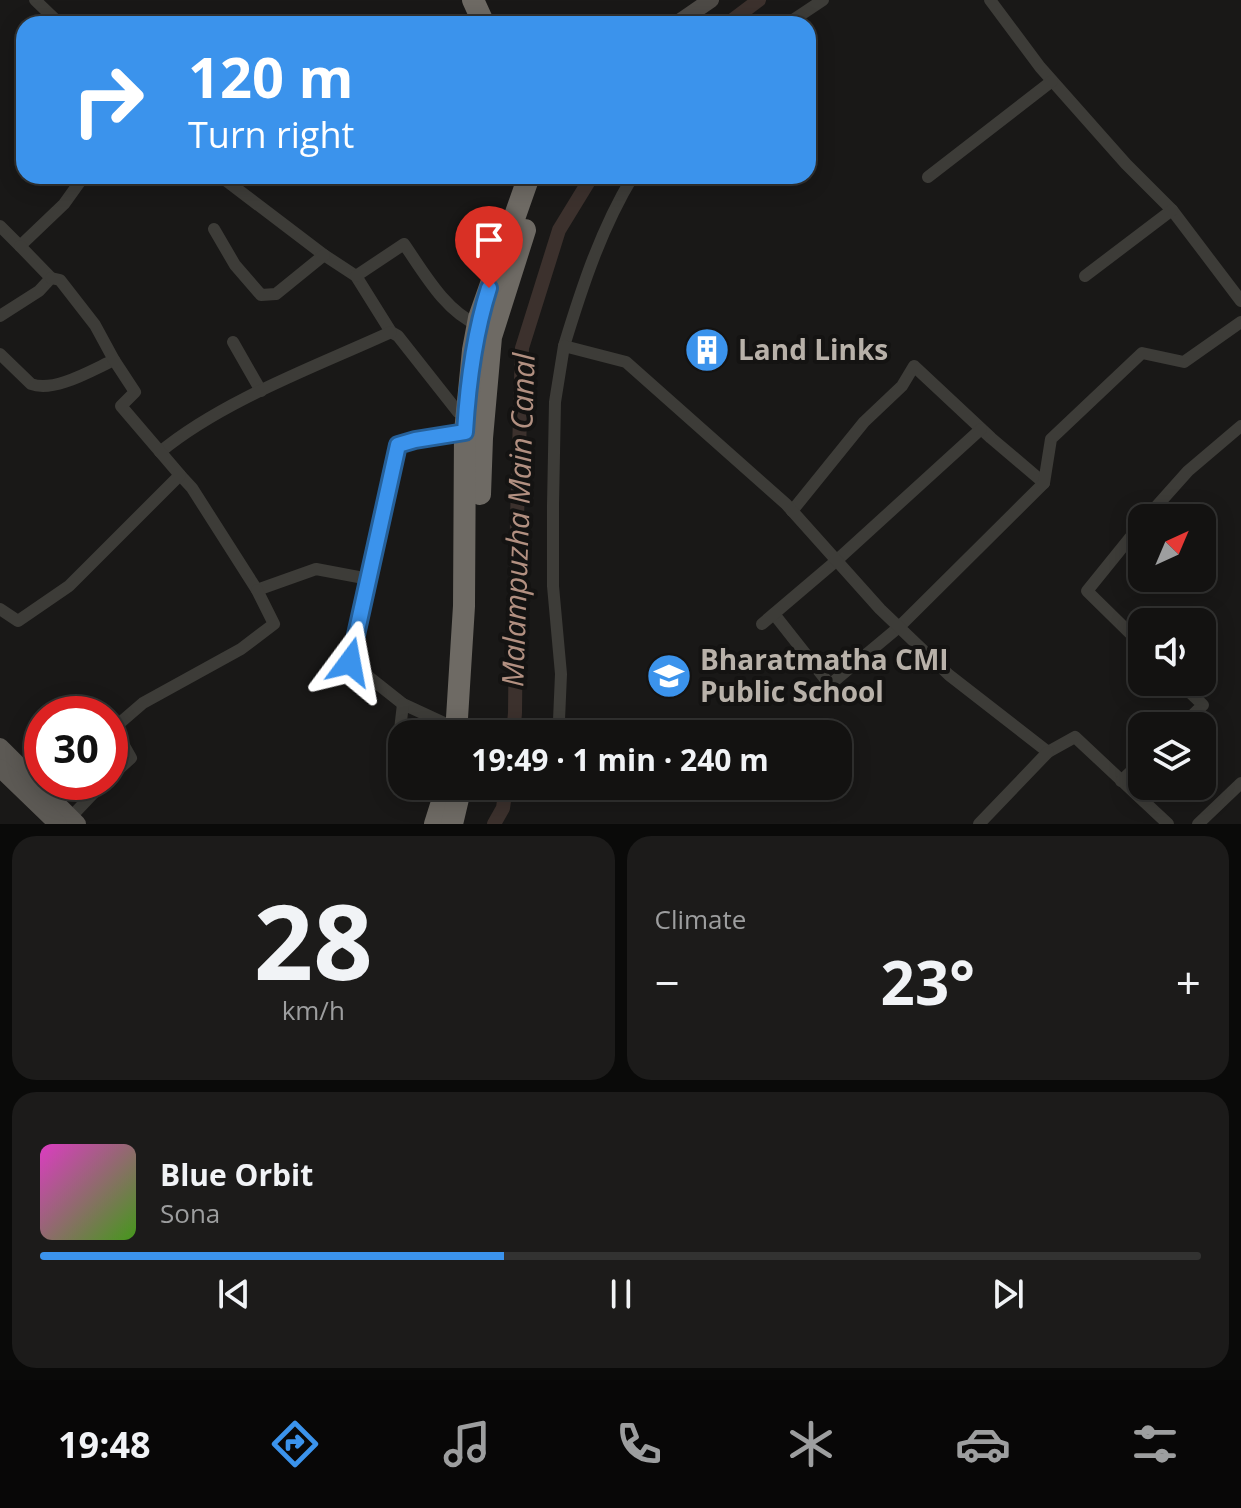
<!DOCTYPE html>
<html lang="en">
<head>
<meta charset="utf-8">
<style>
  body { margin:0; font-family:"Open Sans",sans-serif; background:#1c1b1a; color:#f1f3f6; height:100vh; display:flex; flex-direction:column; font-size:30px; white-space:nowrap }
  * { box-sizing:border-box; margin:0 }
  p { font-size:26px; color:#9d9e9f }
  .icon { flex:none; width:44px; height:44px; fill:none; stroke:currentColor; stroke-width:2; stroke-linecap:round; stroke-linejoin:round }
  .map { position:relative; height:824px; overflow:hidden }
  .drawer { display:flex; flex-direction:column; gap:12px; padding:12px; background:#0a0a09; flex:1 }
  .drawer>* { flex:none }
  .top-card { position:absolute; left:16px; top:16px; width:800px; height:168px; border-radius:24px; box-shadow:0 4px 20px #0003,0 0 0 2px #323231; background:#3b93ec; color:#fff; overflow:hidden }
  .needle { width:52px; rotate:44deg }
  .tools { position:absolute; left:1128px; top:504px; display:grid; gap:16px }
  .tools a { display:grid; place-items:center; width:88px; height:88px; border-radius:16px; background:#131211; box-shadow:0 4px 20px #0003,0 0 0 2px #323231; font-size:40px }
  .speed { position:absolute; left:24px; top:696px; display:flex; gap:16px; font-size:40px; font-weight:700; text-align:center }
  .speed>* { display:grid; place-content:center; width:104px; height:104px; border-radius:50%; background:#131211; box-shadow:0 4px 20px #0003,0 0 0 2px #323231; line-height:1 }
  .speed .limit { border:12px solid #d22; background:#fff; color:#111 }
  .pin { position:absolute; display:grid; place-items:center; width:68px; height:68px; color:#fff; margin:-82px -34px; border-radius:50% 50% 50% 0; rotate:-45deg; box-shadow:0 0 8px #0007 }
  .pin .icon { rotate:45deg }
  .me { position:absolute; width:88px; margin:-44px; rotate:13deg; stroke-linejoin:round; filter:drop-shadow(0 0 6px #0008) }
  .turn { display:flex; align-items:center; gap:28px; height:168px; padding:0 40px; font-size:36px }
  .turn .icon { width:104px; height:104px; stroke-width:2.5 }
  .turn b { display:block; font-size:56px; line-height:68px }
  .big { font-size:60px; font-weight:700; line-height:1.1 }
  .drawer .tile { flex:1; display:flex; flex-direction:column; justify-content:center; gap:12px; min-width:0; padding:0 28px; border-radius:24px; background:#1c1b1a }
  .drawer .dial { align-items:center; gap:0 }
  .dial b { font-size:104px; line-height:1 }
  .song { display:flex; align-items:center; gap:24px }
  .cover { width:96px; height:96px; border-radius:12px; background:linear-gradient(135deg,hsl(310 70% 55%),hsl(100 70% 35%)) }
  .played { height:8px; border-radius:4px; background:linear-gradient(90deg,#3b93ec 40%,#323231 40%) }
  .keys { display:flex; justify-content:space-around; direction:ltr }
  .heat { display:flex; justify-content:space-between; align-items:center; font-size:44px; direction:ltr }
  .drawer .tiles { flex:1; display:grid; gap:12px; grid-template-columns:1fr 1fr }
  .tile:last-child { grid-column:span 2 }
  .trip { position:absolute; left:388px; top:720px; width:464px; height:80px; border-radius:24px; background:#131211; box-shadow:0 4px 20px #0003,0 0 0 2px #323231; font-weight:700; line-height:80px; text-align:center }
  .tabs { display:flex; height:128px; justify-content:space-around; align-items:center; background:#080707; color:#9d9e9f }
  .tabs .icon { width:56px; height:56px }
  .tabs .on { color:#3b93ec }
  .tabs b { font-size:36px; color:#f1f3f6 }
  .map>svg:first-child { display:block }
</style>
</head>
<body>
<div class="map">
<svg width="1241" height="824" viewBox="0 0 1241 824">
  <rect width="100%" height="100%" fill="#191817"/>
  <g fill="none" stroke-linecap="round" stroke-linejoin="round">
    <g stroke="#3c312d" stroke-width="14">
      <polyline points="727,24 759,0"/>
      <polyline points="513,734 515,713 517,519 522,348 559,230 592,176"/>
      <polyline points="494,824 503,808 506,786"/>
    </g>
    <g stroke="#3d3c38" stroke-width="12">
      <polyline points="35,0 60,24"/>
      <polyline points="990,0 1040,67 1126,164 1172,210 1241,301"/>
      <polyline points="787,24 823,0"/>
      <polyline points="220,176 324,255 356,276 391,332 398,336 458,412 466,416"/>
      <polyline points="928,177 1052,81"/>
      <polyline points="0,226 20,246 64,204 84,176"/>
      <polyline points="214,229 235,265 261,295 276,294 324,255"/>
      <path d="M356 276 404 244C424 273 445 311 478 325"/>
      <polyline points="1085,276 1172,210"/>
      <polyline points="0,316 39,291 51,278 20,246"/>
      <polyline points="233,342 261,391"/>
      <path d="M564 346C582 287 601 229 633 176"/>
      <path d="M0 354 31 384C54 393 92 370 114 360"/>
      <path d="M160 452C223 400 317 366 391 332"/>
      <polyline points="180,475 192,488 257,590 316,569 369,579"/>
      <polyline points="792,511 864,422 902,386 914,366 991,438 1044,483"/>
      <polyline points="1146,518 1188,471 1241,426"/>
      <polyline points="1142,523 1087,591 1142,645"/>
      <polyline points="0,609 18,621 69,586 180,475 121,406 135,392 114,360 95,325 60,280 51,278"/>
      <polyline points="774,614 830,685"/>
      <polyline points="762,624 836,561 981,429"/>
      <polyline points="1179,682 1203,705 1181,726"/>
      <polyline points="814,698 899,627 1044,483 1051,439 1142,353 1184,362 1241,322"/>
      <polyline points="559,720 561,674 553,586 553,505 555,402 564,346 626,362 786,504 880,609 949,675 1048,752 1075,737 1168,824"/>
      <polyline points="457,729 403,704 350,662 398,445 415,440 465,432"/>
      <polyline points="400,766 398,747 403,704"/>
      <polyline points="110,777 131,758 114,728 143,703 241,649 274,624 257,590"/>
      <polyline points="1121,781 1142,761"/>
      <polyline points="70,818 104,782"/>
      <polyline points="979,824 1048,752"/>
      <polyline points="1198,824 1241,783"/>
    </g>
    <polyline stroke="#4d4a46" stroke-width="16" points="676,24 711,0"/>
    <g stroke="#5c5954" stroke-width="18">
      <polyline points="0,747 77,824"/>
      <polyline points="0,768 58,824"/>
    </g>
    <g stroke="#6e6a64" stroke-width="22">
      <polyline points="473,0 484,24"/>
      <polyline points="480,494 482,438 491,337 525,230"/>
      <polyline points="456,734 464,606 465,432 473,350 479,318 529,176"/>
      <polyline points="435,824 447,786"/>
      <polyline points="452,824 461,786"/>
    </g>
  </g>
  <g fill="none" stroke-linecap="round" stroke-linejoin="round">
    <g stroke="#266099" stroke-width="20">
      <path id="route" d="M350 662 398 445 415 440 465 432C468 383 474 335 489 288"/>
    </g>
    <use href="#route" stroke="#3b93ec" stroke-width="14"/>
  </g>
  <defs>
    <g id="building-disc" transform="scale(2.3)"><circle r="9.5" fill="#3b93ec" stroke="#141312"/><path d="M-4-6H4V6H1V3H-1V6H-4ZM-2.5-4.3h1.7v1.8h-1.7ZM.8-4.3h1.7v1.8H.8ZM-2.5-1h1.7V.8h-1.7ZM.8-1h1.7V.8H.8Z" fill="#fff"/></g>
    <g id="school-disc" transform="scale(2.3)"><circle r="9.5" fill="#3b93ec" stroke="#141312"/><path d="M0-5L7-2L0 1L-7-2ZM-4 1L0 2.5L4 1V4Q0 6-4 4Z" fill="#fff"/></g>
  </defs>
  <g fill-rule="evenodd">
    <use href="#building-disc" x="707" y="350"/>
    <use href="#school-disc" x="669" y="676"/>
  </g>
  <g text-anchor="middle" stroke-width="8" stroke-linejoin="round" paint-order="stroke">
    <g font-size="28" font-weight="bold" fill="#b8b1a9" stroke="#141312" text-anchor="start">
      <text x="738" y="360">Land Links</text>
      <text x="700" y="670">Bharatmatha CMI<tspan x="700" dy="32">Public School</tspan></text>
    </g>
    <g font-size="30" font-style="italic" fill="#b29081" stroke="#141312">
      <text transform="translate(519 520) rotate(-88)" y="10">Malampuzha Main Canal</text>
    </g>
  </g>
</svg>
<div class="tools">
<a><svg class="needle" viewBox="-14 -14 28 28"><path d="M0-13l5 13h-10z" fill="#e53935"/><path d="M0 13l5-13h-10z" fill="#9d9e9f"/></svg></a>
<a><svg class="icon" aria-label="sound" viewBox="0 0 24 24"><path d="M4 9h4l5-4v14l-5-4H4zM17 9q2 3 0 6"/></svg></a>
<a><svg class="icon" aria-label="layers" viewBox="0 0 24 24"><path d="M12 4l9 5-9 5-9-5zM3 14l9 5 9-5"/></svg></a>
</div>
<div class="speed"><div class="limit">30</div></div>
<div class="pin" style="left:489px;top:288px;background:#d93025"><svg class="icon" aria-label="arrive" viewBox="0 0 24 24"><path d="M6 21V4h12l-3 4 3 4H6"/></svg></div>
<svg class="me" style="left:350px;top:662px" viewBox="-20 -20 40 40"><path d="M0-17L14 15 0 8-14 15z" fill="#3b93ec" stroke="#fff" stroke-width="4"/></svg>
<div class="trip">19:49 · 1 min · 240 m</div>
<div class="top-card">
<div class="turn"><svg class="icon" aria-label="right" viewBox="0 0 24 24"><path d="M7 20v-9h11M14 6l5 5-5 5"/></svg><div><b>120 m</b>Turn right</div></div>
</div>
</div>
<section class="drawer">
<div class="tiles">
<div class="tile dial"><b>28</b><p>km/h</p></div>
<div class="tile"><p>Climate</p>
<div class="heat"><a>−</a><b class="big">23°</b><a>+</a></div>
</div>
<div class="tile">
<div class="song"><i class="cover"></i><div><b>Blue Orbit</b><p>Sona</p></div></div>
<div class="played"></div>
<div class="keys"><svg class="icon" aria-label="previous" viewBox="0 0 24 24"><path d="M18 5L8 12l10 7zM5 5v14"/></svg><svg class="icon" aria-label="pause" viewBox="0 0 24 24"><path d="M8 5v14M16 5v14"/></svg><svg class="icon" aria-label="next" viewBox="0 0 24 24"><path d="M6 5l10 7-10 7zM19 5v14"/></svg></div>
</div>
</div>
</section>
<nav class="tabs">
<b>19:48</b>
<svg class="icon on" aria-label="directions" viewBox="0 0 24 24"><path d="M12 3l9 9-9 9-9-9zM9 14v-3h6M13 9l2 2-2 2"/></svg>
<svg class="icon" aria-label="music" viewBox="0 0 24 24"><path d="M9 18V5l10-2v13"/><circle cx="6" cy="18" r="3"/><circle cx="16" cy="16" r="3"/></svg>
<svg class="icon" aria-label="phone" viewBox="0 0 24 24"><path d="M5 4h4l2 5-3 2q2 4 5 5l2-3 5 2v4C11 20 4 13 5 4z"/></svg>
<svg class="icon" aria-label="climate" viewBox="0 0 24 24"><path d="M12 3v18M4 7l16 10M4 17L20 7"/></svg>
<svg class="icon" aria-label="car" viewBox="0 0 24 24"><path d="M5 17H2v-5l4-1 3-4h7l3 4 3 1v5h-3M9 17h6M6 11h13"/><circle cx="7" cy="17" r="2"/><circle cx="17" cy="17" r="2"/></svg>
<svg class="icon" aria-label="filters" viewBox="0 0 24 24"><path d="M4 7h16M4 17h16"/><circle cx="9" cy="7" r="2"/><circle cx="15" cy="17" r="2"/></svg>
</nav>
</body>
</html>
